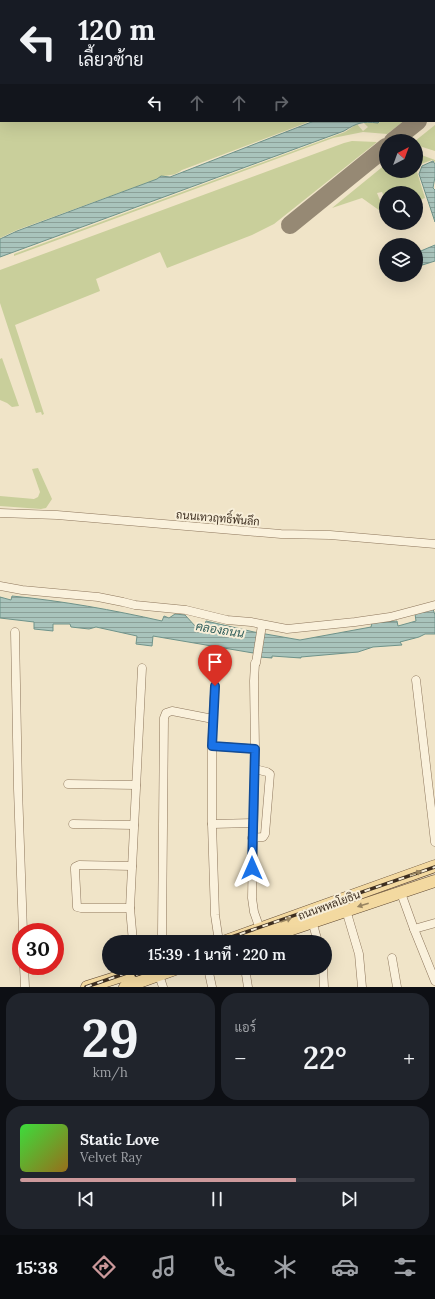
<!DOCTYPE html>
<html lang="th">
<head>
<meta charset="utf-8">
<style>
  body { margin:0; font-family:Lora,Sarabun,serif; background:#20242c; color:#f1f3f6; height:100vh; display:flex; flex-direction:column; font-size:15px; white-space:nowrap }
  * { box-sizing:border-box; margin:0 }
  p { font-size:13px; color:#9ea1a6 }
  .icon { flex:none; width:22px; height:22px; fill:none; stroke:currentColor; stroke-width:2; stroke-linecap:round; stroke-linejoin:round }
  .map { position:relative; height:987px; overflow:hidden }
  .side { display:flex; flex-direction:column; gap:6px; padding:6px; background:#0d0f14; flex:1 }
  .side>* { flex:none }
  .banner { position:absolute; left:0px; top:0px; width:435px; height:122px; box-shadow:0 4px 16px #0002; background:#171b24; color:#f1f3f6; overflow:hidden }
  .needle { width:26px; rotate:41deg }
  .controls { position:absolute; left:379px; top:134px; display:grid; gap:8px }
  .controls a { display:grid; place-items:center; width:44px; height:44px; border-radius:50%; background:#171b24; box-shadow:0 4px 16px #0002; font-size:20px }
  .speed { position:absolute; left:12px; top:923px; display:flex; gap:8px; font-size:20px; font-weight:700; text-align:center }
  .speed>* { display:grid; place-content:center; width:52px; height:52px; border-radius:50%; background:#171b24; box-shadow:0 4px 16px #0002; line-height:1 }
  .speed .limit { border:6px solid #d22; background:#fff; color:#111 }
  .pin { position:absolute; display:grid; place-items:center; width:34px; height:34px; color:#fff; margin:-41px -17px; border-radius:50% 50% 50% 0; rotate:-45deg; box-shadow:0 0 4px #0007 }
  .pin .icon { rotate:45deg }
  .me { position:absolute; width:44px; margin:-22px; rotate:0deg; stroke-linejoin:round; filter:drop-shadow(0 0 3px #0008) }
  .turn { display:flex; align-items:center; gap:14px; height:84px; padding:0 12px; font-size:18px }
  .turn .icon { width:52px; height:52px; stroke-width:2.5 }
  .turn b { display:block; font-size:28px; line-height:34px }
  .lanes { display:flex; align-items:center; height:38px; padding:0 12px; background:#0003; justify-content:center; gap:20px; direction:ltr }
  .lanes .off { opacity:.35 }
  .big { font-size:30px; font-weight:600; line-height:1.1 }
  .side .card { flex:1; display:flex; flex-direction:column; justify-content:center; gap:6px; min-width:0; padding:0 14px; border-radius:16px; background:#20242c }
  .side .dial { align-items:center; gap:0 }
  .dial b { font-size:52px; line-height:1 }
  .song { display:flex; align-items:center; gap:12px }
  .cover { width:48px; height:48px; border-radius:6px; background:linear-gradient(135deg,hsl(120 70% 55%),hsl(40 70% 35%)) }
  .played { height:4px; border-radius:2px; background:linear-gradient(90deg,#cc999b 70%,#363941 70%) }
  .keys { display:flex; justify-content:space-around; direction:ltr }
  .heat { display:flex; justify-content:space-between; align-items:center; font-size:22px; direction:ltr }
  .side .tiles { flex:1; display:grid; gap:6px; grid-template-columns:1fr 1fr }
  .card:last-child { grid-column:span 2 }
  .trip { position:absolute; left:102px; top:935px; width:230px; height:40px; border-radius:20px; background:#171b24; box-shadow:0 4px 16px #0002; font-weight:600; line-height:40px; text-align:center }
  .tabs { display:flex; height:64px; justify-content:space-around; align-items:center; background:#090b0e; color:#9ea1a6 }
  .tabs .icon { width:28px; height:28px }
  .tabs .selected { color:#cc999b }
  .tabs b { font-size:18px; color:#f1f3f6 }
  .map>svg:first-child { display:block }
</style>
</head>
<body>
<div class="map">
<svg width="435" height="987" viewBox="0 0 435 987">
  <defs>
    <pattern id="water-rules" width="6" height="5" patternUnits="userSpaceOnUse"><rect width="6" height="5" fill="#a9c4bc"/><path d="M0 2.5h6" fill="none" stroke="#8ba098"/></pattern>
  </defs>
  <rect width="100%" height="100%" fill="#f0e4c8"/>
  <g fill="#c9cf9b">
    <polygon points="3,0 207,0 1,1 0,25 0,1"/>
    <polygon points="434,32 435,35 434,97"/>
    <path d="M0 40 1 121H311L182 170C172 178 166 173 157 179L17 230 0 238Z"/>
    <polygon points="381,121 404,121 387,134 363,132 333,138 14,256 14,254 345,132 357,124 363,131 368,127 363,122 378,123"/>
    <polygon points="435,125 435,151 416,145 415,141"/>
    <polygon points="352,141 377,142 274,224 252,235 167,268 160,252 96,279 100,291 15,325 44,414 42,415 41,412 36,413 0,303 0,270 344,143"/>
    <polygon points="416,153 435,160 435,162 432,160 421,164 417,172 425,198 416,201 416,193 410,193 407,187 399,190 400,193 386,193 386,202 382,192 377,193 385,213 383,213 362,198 332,208 386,164 386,171 416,171"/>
    <polygon points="2,358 19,406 12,407 7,403 0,400 0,359"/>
    <polygon points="38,468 52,499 46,508 41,509 0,506 0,496 34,499 38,497 40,492 32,469"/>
  </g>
  <g fill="url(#water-rules)" stroke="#6f938a">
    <path d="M314 121H380L378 123C362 121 357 123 344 131L0 257V239L17 231 157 179 161 176 170 177Z"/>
    <polygon points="433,161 435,164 435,177 433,188 435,190 435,222 419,174 422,166"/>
    <polygon points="435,245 435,261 416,267 416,253"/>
    <path d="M12 596C63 601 113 610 162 621L164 616 169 618 175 614 185 615 196 627 204 628 206 621 254 632 300 640 371 627 372 623 397 621 398 626 416 621 415 614 433 609 435 615V634H425L419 637 400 642 402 645 373 647 358 652 301 657V658L272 656V658L260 657 259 654 153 636 152 646 136 644 137 636 96 627 89 629 71 627 70 624H53V631L34 629V622L0 618V597L11 600Z"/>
  </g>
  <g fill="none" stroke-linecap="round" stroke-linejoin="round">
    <g stroke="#968974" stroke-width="18">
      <polyline points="434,108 435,107"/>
      <polyline points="393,141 418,121"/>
      <polyline points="290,225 386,147"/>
    </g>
    <polyline stroke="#968974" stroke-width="45" points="275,1 277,0"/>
    <g stroke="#8d765c" stroke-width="9">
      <g id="street">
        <polyline points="0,513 57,515 281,534 330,535 435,544"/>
        <polyline points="0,586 22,590 98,597 123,602 135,605 186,610 227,620 251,622 287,629 355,622 390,617 435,605"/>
        <polyline points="15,632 18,789 23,932"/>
        <polyline points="256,663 262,625"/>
        <polyline points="416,680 435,842"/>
        <polyline points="213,719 215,686"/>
        <polyline points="212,746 255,749 252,898 254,912 260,929"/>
        <polyline points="255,749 254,681 255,663"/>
        <polyline points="68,784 136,785"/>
        <polyline points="73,824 134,825"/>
        <polyline points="212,824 253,823"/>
        <polyline points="252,838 263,837 265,834 270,774 267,772 255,769"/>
        <polyline points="401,893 414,929 435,981"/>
        <polyline points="130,908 81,908 77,907 75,870 75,867 79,865 132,866"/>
        <polyline points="346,910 359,954 362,987"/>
        <polyline points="312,921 318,942"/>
        <polyline points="414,929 435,923"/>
        <polyline points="133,942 130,908 142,668"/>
        <polyline points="163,942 162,934 164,718 166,713 172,711 213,719 212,746 212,824 215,915 219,942"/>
        <polyline points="392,958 397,987"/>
        <polyline points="24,966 25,987"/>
        <polyline points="208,968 212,987"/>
        <polyline points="245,968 248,987"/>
        <polyline points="323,968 324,987"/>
        <polyline points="159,975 163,987"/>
      </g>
    </g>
    <g stroke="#5b4430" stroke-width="13">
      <g id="primary">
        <polyline points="223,942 435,866"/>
        <polyline points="253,942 435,881"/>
        <polyline points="87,987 147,968"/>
        <polyline points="125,987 178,968"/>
      </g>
    </g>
    <use href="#street" stroke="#faf1dc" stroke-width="8"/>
    <use href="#primary" stroke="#f3d9a0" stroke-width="12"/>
    <g stroke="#3d2e20" stroke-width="3.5">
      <g id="rail">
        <polyline points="217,942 435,867"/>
        <polyline points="136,975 157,968"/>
        <polyline points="86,987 141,968"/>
      </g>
    </g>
    <use href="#rail" stroke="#f7eed8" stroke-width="2" stroke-dasharray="6" stroke-linecap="butt"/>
  </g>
  <defs><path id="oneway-solid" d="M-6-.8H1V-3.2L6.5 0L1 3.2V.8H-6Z"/></defs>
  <g fill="#988460">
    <use href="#oneway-solid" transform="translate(416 873) rotate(-20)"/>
    <use href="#oneway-solid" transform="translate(363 905) rotate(162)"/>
    <use href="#oneway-solid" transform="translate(286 920) rotate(-20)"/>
  </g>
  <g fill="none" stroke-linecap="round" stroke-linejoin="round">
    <g stroke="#114b97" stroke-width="10">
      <polyline id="route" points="215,686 212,746 255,749 252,868"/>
    </g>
    <use href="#route" stroke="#1a73e8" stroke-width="7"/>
  </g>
  <g text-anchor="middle" stroke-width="4" stroke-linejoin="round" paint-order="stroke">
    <g font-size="11" fill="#3d2e20" stroke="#f7eed8">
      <text transform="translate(218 518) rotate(5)" y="4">ถนนเทวฤทธิ์พันลึก</text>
      <text transform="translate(329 905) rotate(-20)" y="4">ถนนพหลโยธิน</text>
    </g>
    <g font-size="12" font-style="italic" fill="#2f5d5a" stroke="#f7eed8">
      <text transform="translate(220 630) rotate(9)" y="4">คลองถนน</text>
    </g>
  </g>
</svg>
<div class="controls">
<a><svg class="needle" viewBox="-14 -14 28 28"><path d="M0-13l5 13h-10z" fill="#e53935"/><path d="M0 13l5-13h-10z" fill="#9ea1a6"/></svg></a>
<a><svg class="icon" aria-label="search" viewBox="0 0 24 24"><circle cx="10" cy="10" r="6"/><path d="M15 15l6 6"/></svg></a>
<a><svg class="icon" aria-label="layers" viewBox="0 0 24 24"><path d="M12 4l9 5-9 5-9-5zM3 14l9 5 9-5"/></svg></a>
</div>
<div class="speed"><div class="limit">30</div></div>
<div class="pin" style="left:215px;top:686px;background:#d93025"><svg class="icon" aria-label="arrive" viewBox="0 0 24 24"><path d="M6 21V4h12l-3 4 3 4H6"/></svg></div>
<svg class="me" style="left:252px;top:868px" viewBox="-20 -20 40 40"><path d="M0-17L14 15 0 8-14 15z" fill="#1a73e8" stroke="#fff" stroke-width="4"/></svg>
<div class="trip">15:39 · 1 นาที · 220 m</div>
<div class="banner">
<div class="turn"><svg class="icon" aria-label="left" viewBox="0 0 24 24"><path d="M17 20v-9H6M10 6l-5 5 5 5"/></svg><div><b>120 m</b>เลี้ยวซ้าย</div></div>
<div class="lanes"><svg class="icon" aria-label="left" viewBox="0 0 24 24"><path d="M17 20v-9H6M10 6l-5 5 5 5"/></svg><svg class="icon off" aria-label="ahead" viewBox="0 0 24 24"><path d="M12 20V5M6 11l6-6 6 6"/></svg><svg class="icon off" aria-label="ahead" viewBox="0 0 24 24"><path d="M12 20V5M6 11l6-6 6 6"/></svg><svg class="icon off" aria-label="right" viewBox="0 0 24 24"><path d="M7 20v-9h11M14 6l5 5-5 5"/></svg></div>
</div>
</div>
<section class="side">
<div class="tiles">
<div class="card dial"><b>29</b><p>km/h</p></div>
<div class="card"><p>แอร์</p>
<div class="heat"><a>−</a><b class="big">22°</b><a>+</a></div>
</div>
<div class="card">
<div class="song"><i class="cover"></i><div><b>Static Love</b><p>Velvet Ray</p></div></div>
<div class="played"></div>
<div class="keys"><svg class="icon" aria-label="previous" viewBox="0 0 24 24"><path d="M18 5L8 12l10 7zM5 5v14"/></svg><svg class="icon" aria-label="pause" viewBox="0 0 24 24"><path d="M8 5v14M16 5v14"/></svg><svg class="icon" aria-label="next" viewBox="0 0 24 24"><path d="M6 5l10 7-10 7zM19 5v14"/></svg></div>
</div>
</div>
</section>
<nav class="tabs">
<b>15:38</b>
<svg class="icon selected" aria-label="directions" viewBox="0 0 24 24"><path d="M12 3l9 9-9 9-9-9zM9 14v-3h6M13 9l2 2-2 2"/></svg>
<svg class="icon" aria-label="music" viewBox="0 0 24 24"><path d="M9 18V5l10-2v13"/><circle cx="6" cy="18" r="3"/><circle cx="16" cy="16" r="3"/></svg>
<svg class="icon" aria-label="phone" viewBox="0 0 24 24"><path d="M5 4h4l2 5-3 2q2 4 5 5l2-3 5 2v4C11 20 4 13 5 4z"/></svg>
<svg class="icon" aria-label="climate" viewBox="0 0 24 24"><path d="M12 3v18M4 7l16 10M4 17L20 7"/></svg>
<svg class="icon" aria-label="car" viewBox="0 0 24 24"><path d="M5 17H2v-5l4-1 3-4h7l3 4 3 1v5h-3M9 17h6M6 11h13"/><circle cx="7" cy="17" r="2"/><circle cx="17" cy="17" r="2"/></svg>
<svg class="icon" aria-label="filters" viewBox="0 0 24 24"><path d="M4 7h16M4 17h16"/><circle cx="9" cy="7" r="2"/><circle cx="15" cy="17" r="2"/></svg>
</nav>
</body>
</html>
